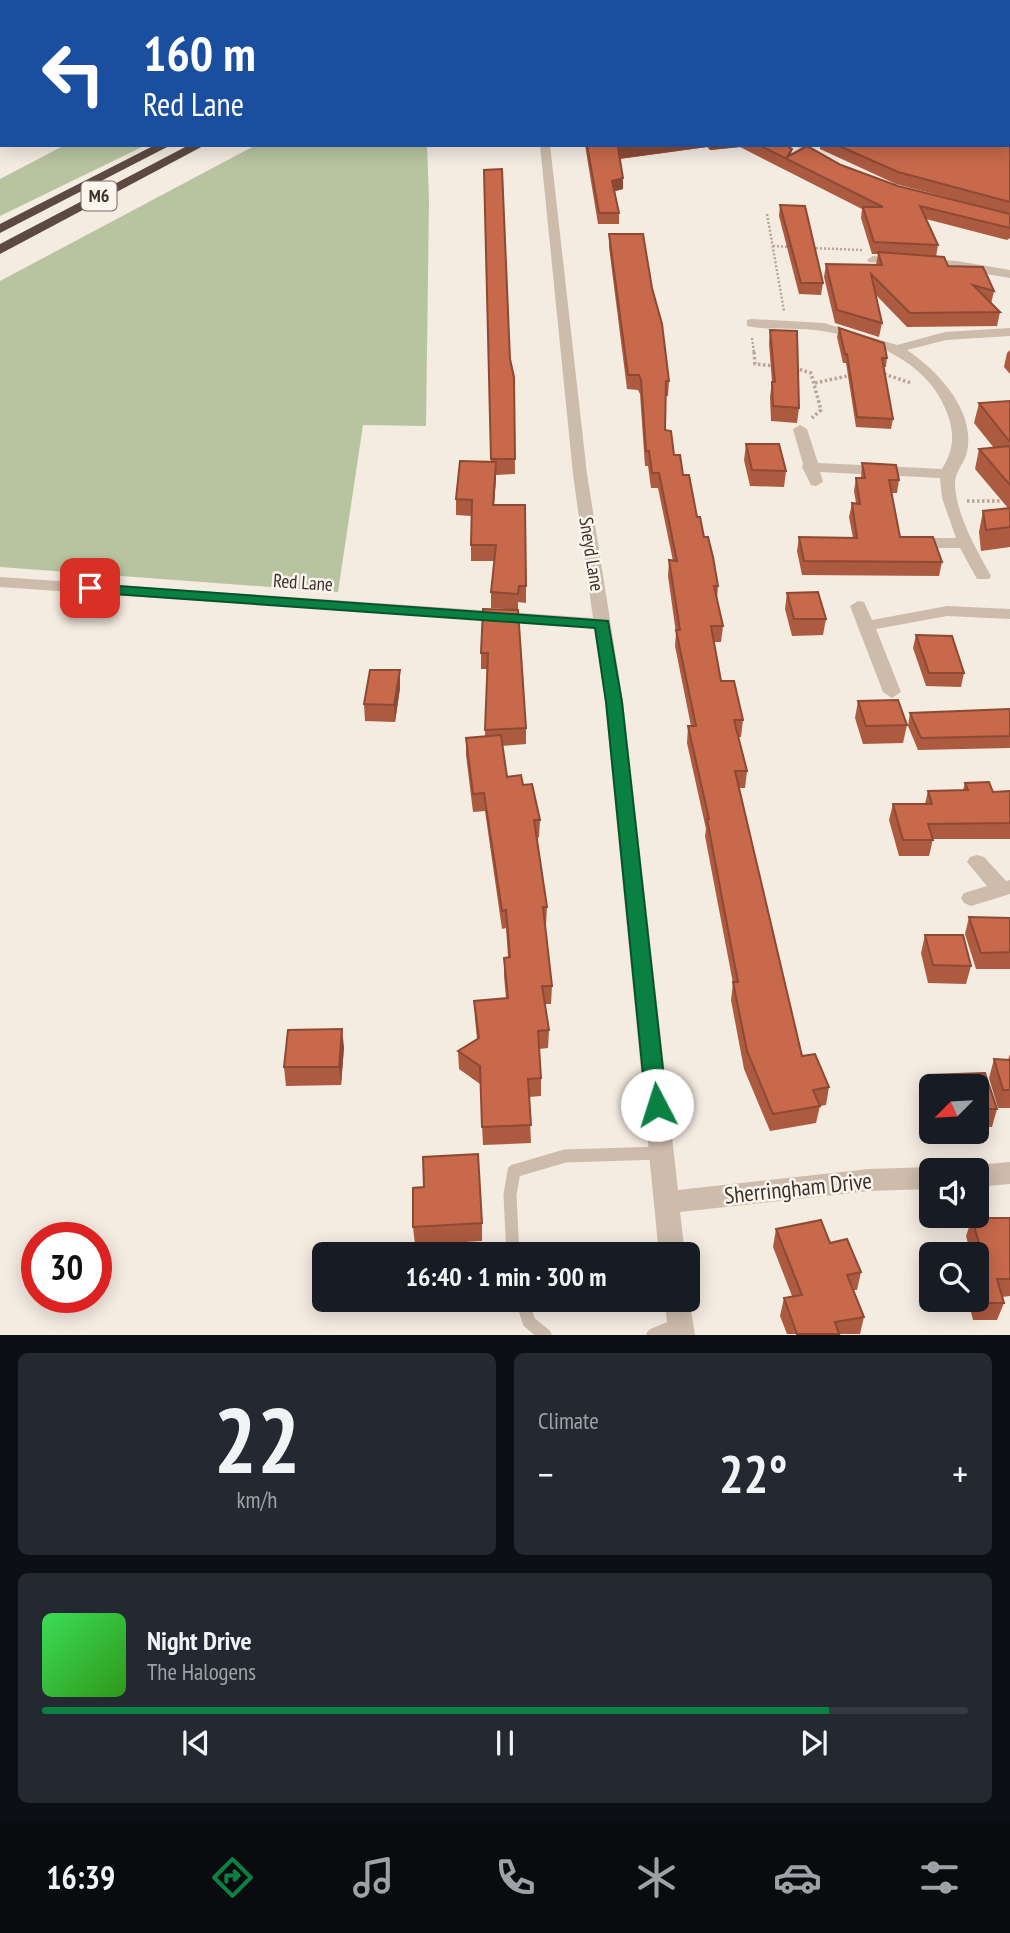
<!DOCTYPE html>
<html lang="en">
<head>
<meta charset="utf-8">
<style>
  body { margin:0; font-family:"PT Sans Narrow",sans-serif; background:#242831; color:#f1f3f6; height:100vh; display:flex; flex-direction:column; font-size:26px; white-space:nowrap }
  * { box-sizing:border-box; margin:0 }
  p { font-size:23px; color:#9ea1a6 }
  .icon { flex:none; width:38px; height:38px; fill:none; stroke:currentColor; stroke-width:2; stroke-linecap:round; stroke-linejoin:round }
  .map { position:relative; height:1335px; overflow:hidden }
  .details { display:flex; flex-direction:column; gap:18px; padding:18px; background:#0d0f14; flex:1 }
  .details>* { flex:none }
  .banner { position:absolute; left:0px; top:0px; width:1012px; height:147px; box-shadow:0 4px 18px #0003; background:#1a4fa0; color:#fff; overflow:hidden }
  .needle { width:46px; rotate:246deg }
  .controls { position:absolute; left:919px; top:1074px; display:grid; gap:14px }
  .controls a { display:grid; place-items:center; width:70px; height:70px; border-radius:10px; background:#171b24; box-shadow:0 4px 18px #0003; font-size:35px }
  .speed { position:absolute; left:21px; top:1222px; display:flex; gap:14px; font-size:35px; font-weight:700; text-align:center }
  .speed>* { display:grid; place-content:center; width:91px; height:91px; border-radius:50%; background:#171b24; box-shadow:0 4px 18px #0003; line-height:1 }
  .speed .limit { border:10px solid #d22; background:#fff; color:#111 }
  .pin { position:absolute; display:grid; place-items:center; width:60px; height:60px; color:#fff; margin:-30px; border-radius:14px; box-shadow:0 4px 10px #0006 }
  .me { position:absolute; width:77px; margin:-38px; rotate:355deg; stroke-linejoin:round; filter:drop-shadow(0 0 5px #0008) }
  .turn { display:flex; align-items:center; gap:24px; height:147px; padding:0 28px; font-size:32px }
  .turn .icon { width:91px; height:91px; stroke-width:2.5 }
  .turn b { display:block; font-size:49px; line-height:60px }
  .big { font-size:52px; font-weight:700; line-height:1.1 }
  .details .card { flex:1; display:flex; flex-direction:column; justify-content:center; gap:10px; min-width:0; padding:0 24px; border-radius:10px; background:#242831 }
  .details .dial { align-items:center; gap:0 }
  .dial b { font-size:91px; line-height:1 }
  .song { display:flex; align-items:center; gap:21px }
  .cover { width:84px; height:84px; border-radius:10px; background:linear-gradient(135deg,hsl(130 70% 55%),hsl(110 70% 35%)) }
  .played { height:7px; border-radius:4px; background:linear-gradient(90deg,#0b8043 85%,#363941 85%) }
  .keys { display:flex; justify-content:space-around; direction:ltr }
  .heat { display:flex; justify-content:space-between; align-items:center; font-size:38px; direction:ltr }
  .details .tiles { flex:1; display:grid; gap:18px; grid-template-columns:1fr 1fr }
  .card:last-child { grid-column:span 2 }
  .trip { position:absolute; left:312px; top:1242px; width:388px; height:70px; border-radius:10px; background:#171b24; box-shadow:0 4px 18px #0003; font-weight:700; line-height:70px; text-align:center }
  .tabs { display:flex; height:112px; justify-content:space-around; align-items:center; background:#090b0e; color:#9ea1a6 }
  .tabs .icon { width:49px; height:49px }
  .tabs .current { color:#0b8043 }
  .tabs b { font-size:32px; color:#f1f3f6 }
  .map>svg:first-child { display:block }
</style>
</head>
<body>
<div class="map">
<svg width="1010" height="1335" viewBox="0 0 1010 1335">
  <rect width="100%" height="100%" fill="#f4ebe1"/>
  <g fill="#b8c4a0">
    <polygon points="0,0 458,0 2,2 2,95"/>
    <polygon points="65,145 146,145 0,216 0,179"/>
    <polygon points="256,145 427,145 429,200 426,426 363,425 338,592 0,567 0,281"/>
  </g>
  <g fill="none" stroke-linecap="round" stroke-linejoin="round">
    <g stroke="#b9a596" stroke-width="2.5" stroke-dasharray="2 2" stroke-linecap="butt">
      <polyline points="350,2 354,0"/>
      <polyline points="767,214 784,311"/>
      <polyline points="773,246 793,247"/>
      <polyline points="812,248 863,250"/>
      <polyline points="752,338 754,353"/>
    </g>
    <g stroke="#b9a596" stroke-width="3.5" stroke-dasharray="2.5 2.5" stroke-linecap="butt">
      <polyline points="754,352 755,364 776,366"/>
      <polyline points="795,368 811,373 821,410 812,418"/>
      <polyline points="884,374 911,383"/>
      <polyline points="815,383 852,375"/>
      <polyline points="967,501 1001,501"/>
    </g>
    <g stroke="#cdbbac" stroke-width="13">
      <polyline points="513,1255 510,1195 514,1171 565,1156 661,1153"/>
      <polyline points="522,1300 529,1322 545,1335"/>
      <polyline points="653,1335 677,1325"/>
    </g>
    <g fill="#cdbbac" fill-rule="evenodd">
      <polygon points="0,99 2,100 2,106 0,105"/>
      <polygon points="540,145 550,145 587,474 623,702 678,1190 869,1169 931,1167 940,1171 931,1171 931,1189 869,1191 680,1212 685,1255 659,1255 605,702 595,628 0,587 0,577 593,618 573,474"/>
      <polygon points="795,145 807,145 829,161 820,163"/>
      <polygon points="873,256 957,261 1010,270 1010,278 957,269 869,262 867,260"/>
      <path d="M751 319 824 323 897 345 945 332 1010 328V336L946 340 907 350C938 371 976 411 967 452 964 465 954 471 955 487 958 518 976 549 991 576L989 579H977L960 548H931L923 543 931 538H956L942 498 940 478 820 472 823 482 816 486 811 485 802 467 803 464 793 429 800 425 807 429 818 463 942 469C955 448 955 431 945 408 926 361 869 338 822 331 797 327 771 331 747 326V320Z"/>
      <polygon points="858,601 864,602 872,620 947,606 1010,609 1010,619 947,616 876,629 901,692 892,698 883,692 850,606"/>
      <polygon points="977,855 984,857 1006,881 1010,880 1010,894 971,906 964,903 961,898 964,893 987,886 967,862 970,857"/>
      <polygon points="1010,1162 1010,1184 976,1187 976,1171 966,1171 976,1165"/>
      <polygon points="688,1292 695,1335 668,1335 665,1300 688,1300"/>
    </g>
    <g fill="#5c4a42" fill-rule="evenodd">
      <polygon points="471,0 484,0 469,2"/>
      <polygon points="501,0 513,0 499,2"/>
      <polygon points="155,145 171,145 0,233 0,224"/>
      <polygon points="189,145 205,145 0,254 0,244"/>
    </g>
  </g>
  <g fill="#ac5a40">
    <polygon points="1010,13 1010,238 1007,240 926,219 938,245 936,257 948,266 994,291 991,304 1000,312 997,326 907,327 875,294 882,323 879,337 835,323 824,277 826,264 876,265 878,254 872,254 861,218 862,209 740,147 710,150 707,147 620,159 623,189 615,191 619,213 619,224 598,224 585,145 786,145 792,149 791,155 841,165 898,186 983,207 896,184 820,149 820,145 1010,145"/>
    <polygon points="484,170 510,359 514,377 515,474 496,475 494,505 526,586 526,603 518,602 518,610 526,728 526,744 502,746 507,777 523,785 540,820 539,837 537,838 547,907 546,925 545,925 552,986 551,1004 545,1004 549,1030 548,1048 539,1049 541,1078 541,1096 529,1097 531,1143 483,1145 480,1084 459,1069 458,1051 477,1039 475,1019 474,1001 506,998 504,976 504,958 508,957 506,928 502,929 485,811 473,812 466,755 466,738 485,736 487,669 481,669 481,653 506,609 491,608 491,592 494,561 471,561 471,516 456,515 456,499 491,462"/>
    <polygon points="780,205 823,283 821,295 799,294 779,216"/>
    <polygon points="609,234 652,288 669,381 668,396 665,396 665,430 674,455 683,475 704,537 718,586 717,599 723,626 721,642 714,642 721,681 743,720 741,737 738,737 747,771 745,788 739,788 802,1056 829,1087 826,1105 820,1106 816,1123 770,1131 744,1069 731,1000 733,983 705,836 706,829 687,743 688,726 691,726 675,646 676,633 668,576 669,560 673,561 658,488 651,488 648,466 645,466 640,394 638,390 627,389 609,247"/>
    <polygon points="839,328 887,358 886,367 884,367 893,419 891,429 856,427 846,363 843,363 837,337"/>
    <polygon points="770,330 799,408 797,423 771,421 770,397 772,382 769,344"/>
    <polygon points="1010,350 1010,374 1004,367 1007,353"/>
    <polygon points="1010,401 1010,547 981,551 979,532 983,511 1008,508 975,469 979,449 994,448 974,423 979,403"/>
    <polygon points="746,444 786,471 784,487 750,486 744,460"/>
    <polygon points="862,463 899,480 897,493 892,493 900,537 942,562 939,576 802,575 797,551 799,537 853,538 849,517 852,503 856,503 854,491 856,478 861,478"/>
    <polygon points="787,593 826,619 823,635 792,636 785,609"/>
    <polygon points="916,635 964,673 961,687 926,686 913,648"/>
    <polygon points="400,688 395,722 365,721 364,704"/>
    <polygon points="858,701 907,725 903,743 863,744 855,718"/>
    <polygon points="1010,709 1010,748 918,750 908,726 910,713"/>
    <polygon points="965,783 993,792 1010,791 1010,839 933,839 929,856 899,856 889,820 893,804 925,804 928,791 963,790"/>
    <polygon points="969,917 1010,918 1010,969 976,969 965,934"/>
    <polygon points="925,935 971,966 966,984 928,983 921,953"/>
    <polygon points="344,1047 341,1085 286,1086 284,1067"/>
    <polygon points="1010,1054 1010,1108 998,1108 989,1078 994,1059 1008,1060"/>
    <polygon points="985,1073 997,1109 992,1127 976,1127 976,1087 931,1087 931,1117 923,1093 928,1075"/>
    <polygon points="972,1218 1010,1218 1010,1296 1002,1297 1004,1303 997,1320 973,1320 968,1300 976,1300 976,1255 971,1255 966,1236"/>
    <polygon points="482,1223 482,1241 415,1245 413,1227"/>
    <polygon points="776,1229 830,1243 861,1272 857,1290 854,1290 864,1317 860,1334 787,1334 780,1316 784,1298 792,1296 773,1247"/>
  </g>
  <g fill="#8c4a34">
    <polygon points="703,0 715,0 711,2 700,2"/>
    <polygon points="641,145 707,145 707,147 617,159 618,148"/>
    <polygon points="711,145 740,145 740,147 710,150"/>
    <polygon points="623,178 623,189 612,192 612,181"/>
    <polygon points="496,462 496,478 493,521 493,505"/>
    <polygon points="400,670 400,688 395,722 394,705"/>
    <polygon points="342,1029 344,1047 341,1085 339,1067"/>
  </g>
  <g fill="#c8694b" stroke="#8c4a34" stroke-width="2">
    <polygon points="612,0 703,0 700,2 608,2"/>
    <polygon points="1010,143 1010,202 898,172 837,145 1010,145"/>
    <polygon points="587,145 641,145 618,148 623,178 612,181 619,213 599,213"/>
    <polygon points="759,145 786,145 792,149 787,157 807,146 841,165 898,186 1010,214 1010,228 920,206 938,245 874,242 863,207 883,207"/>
    <polygon points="502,169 510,359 514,377 515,459 491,459 484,170"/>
    <polygon points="780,205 805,206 823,283 801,283"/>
    <polygon points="609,234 643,234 652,288 662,324 669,381 666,381 665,430 671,431 674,455 680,455 683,475 689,475 697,517 700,517 704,537 708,537 713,557 718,586 714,586 723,626 711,626 721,681 734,681 743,720 734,720 747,771 735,771 802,1056 815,1054 829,1087 813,1090 820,1106 773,1114 747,1051 733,982 738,982 707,819 709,819 688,726 696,726 676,630 680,630 669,560 677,561 659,473 652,473 649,451 646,451 641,380 639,375 628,375"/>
    <polygon points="878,252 944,257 948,266 983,267 994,291 973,285 1000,312 910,313 871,274 882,323 837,310 826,264 882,265"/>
    <polygon points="839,328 884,343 887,358 882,358 893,419 857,417 847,354 845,354"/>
    <polygon points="770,330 797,331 799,408 773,406 772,382 775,382"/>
    <polygon points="1010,401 1010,442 979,403"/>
    <polygon points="746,444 779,444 786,471 752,470"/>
    <polygon points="1010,446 1010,485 979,449"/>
    <polygon points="460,461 496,462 493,505 525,505 526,586 519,586 518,594 491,592 496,545 471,545 472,500 456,499"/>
    <polygon points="862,463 896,465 899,480 889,480 900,537 933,537 942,562 804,561 799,537 857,538 852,503 860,504 856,478 865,478"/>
    <polygon points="1010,508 1010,527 986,530 983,511"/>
    <polygon points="818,592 826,619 794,619 787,593"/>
    <polygon points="483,609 518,610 526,728 485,730 488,653 481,653"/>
    <polygon points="916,635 952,636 964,673 929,673"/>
    <polygon points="370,670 400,670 394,705 364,704"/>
    <polygon points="898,700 907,725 866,726 858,701"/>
    <polygon points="1010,709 1010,736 921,738 910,713"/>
    <polygon points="501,735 507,777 521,775 523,785 532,784 540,820 534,820 547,907 543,907 552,986 542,986 549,1030 538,1031 541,1078 528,1079 531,1125 482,1127 480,1066 458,1051 479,1038 474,1001 508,998 504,958 510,957 506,910 502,911 484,793 473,794 466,738"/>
    <polygon points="989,782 993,792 1010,791 1010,823 928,824 933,840 903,840 893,804 932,804 928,791 968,790 965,783"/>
    <polygon points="969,917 1010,918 1010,952 981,953"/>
    <polygon points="925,935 963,935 971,966 933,965"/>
    <polygon points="342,1029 339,1067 284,1067 288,1030"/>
    <polygon points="994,1059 1010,1060 1010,1090 1003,1090"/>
    <polygon points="985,1073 997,1109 976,1109 976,1087 932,1087 928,1075"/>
    <polygon points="478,1154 482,1223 413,1227 413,1188 424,1187 423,1157"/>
    <polygon points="972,1218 1010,1218 1010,1279 997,1279 1004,1303 979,1303 976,1292 976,1265 985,1265"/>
    <polygon points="821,1220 830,1243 847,1239 861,1272 847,1275 864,1317 835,1322 839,1334 797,1334 784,1298 802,1295 776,1229"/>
  </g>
  <polygon fill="#0b8043" stroke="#07532c" stroke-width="2" points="90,584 608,621 622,702 667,1105 664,1111 657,1114 649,1111 646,1105 606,702 595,628 85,592 85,585"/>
  <g text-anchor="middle" stroke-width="5" stroke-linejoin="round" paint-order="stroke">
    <rect fill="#fbf5ee" stroke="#756b66" stroke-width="2" x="81.5" y="181.5" width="35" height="29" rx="5"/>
    <g font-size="18" font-weight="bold" fill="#3b302b">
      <text x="99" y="202">M6</text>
    </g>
    <g font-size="19" fill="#3b302b" stroke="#fbf5ee">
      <text transform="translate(592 554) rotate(81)" y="7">Sneyd Lane</text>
      <text transform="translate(303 582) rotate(4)" y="7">Red Lane</text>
    </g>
    <g font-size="23" fill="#3b302b" stroke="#fbf5ee">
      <text transform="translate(798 1188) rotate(-6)" y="8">Sherringham Drive</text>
    </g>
  </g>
</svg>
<div class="controls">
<a><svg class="needle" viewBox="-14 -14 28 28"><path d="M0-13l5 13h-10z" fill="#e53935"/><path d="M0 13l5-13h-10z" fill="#9ea1a6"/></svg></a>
<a><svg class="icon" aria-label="sound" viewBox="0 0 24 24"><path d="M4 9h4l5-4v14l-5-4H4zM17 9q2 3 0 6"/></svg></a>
<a><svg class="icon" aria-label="search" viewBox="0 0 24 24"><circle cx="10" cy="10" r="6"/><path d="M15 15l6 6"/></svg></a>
</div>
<div class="speed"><div class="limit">30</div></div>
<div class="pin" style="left:90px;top:588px;background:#d93025"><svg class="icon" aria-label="arrive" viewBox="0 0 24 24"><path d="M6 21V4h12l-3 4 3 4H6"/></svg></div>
<svg class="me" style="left:657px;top:1105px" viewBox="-20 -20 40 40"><circle r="19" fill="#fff"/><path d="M0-13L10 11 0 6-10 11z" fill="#0b8043"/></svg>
<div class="trip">16:40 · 1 min · 300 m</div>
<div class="banner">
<div class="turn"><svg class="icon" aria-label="left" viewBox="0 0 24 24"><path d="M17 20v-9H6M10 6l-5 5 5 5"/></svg><div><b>160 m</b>Red Lane</div></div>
</div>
</div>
<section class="details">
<div class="tiles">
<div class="card dial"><b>22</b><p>km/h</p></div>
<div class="card"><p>Climate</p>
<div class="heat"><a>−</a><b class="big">22°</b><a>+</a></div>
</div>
<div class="card">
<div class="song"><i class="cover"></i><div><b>Night Drive</b><p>The Halogens</p></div></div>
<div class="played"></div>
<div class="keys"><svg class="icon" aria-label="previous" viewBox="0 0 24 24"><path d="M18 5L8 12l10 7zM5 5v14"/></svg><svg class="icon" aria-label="pause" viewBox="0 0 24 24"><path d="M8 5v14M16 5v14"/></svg><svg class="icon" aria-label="next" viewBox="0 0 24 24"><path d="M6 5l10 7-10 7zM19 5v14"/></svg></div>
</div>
</div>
</section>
<nav class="tabs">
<b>16:39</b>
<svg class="icon current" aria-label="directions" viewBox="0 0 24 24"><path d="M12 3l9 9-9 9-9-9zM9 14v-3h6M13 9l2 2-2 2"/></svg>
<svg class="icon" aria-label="music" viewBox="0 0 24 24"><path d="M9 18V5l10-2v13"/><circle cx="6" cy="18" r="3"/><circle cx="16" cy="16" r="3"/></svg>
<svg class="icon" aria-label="phone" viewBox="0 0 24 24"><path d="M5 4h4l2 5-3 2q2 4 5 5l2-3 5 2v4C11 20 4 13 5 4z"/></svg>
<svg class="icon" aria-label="climate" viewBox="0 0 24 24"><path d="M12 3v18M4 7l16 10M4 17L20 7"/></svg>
<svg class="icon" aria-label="car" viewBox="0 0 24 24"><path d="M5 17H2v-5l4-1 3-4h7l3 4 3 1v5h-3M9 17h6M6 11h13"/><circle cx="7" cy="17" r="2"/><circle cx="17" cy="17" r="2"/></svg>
<svg class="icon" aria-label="filters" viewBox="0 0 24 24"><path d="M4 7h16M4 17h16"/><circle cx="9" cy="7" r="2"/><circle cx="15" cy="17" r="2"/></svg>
</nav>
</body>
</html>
